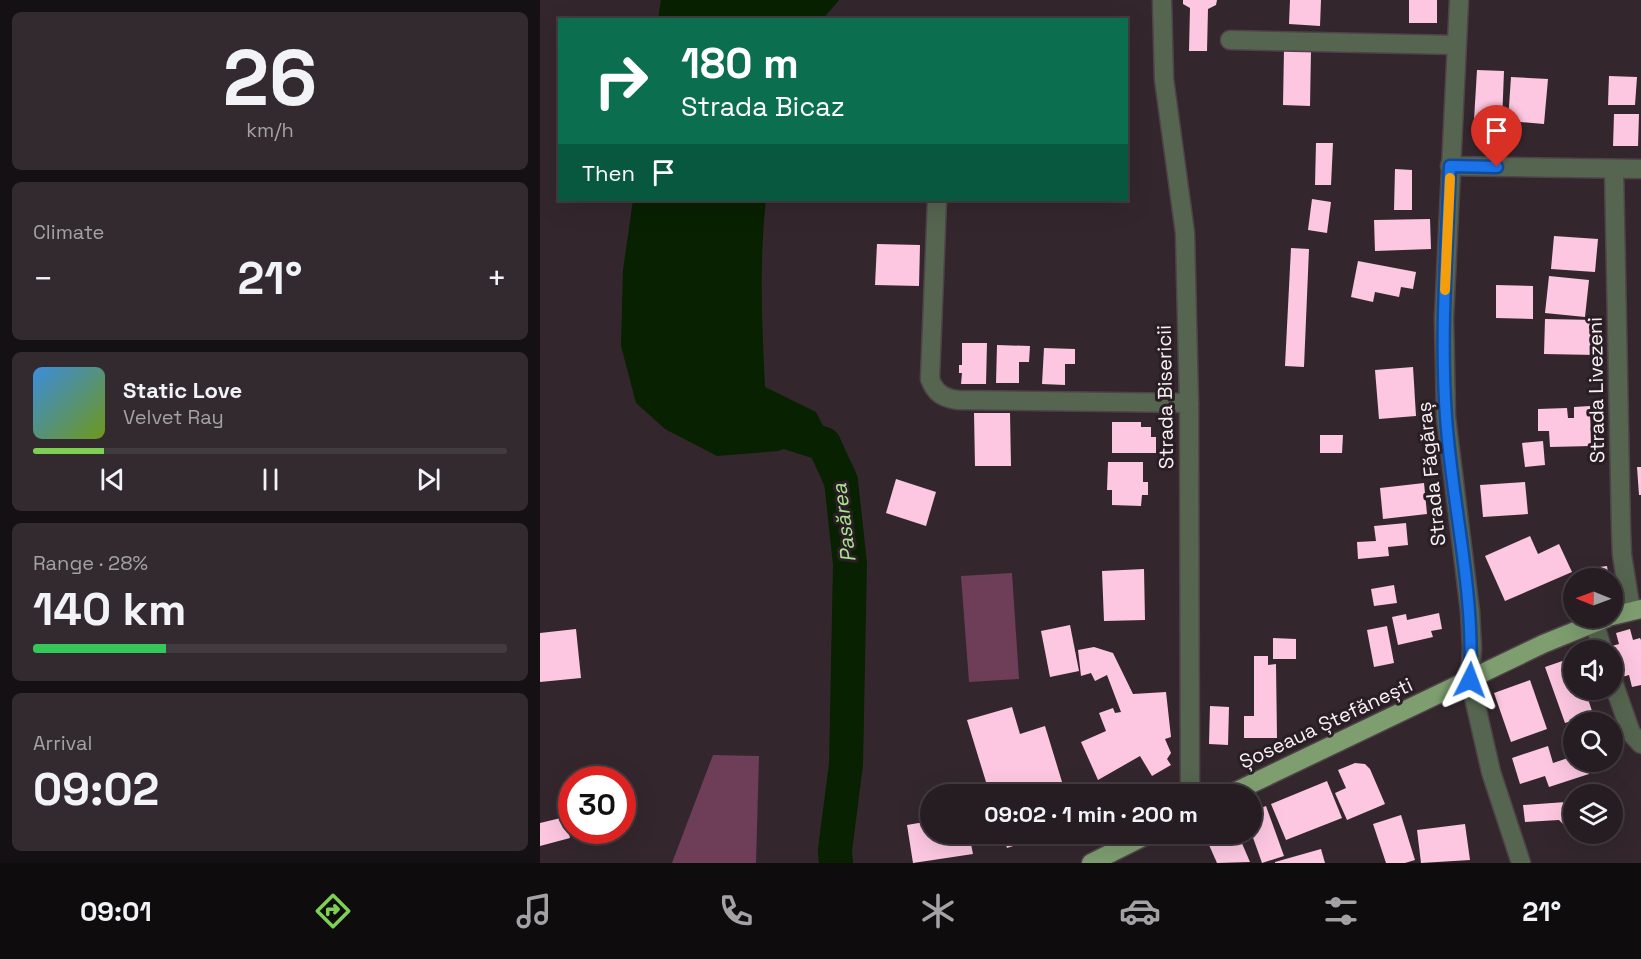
<!DOCTYPE html>
<html lang="en">
<head>
<meta charset="utf-8">
<style>
  body { margin:0; font-family:"Space Grotesk",sans-serif; background:#322a2f; color:#f1f3f6; height:100vh; display:flex; flex-direction:column; font-size:22px; white-space:nowrap }
  * { box-sizing:border-box; margin:0 }
  p { font-size:20px; color:#a4a2a5 }
  .icon { flex:none; width:33px; height:33px; fill:none; stroke:currentColor; stroke-width:2; stroke-linecap:round; stroke-linejoin:round }
  .map { position:relative; flex:1; overflow:hidden }
  .panel { display:flex; flex-direction:column; gap:12px; padding:12px; background:#151013; width:540px }
  .panel>* { flex:none }
  .top-card { position:absolute; left:18px; top:18px; width:570px; height:183px; border-radius:0px; box-shadow:0 6px 24px #0002,0 0 0 2px #423b40; background:#0b6e4f; color:#fff; overflow:hidden }
  .needle { width:39px; rotate:271deg }
  .fabs { position:absolute; left:1023px; top:568px; display:grid; gap:12px }
  .fabs a { display:grid; place-items:center; width:60px; height:60px; border-radius:50%; background:#261d22; box-shadow:0 6px 24px #0002,0 0 0 2px #423b40; font-size:30px }
  .speed { position:absolute; left:18px; top:766px; display:flex; gap:12px; font-size:30px; font-weight:700; text-align:center }
  .speed>* { display:grid; place-content:center; width:78px; height:78px; border-radius:50%; background:#261d22; box-shadow:0 6px 24px #0002,0 0 0 2px #423b40; line-height:1 }
  .speed .limit { border:9px solid #d22; background:#fff; color:#111 }
  .pin { position:absolute; display:grid; place-items:center; width:51px; height:51px; color:#fff; margin:-62px -26px; border-radius:50% 50% 50% 0; rotate:-45deg; box-shadow:0 0 6px #0007 }
  .pin .icon { rotate:45deg }
  .me { position:absolute; width:66px; margin:-33px; rotate:3deg; stroke-linejoin:round; filter:drop-shadow(0 0 4px #0008) }
  .turn { display:flex; align-items:center; gap:21px; height:126px; padding:0 24px; font-size:27px }
  .turn .icon { width:78px; height:78px; stroke-width:2.5 }
  .turn b { display:block; font-size:42px; line-height:51px }
  .then { display:flex; align-items:center; height:57px; padding:0 24px; background:#0003; gap:12px; font-size:22px }
  .big { font-size:45px; font-weight:700; line-height:1.1 }
  .panel .card { flex:1; display:flex; flex-direction:column; justify-content:center; gap:9px; min-width:0; padding:0 21px; border-radius:9px; background:#322a2f }
  .panel .dial { align-items:center; gap:0 }
  .dial b { font-size:78px; line-height:1 }
  .song { display:flex; align-items:center; gap:18px }
  .cover { width:72px; height:72px; border-radius:9px; background:linear-gradient(135deg,hsl(210 70% 55%),hsl(80 70% 35%)) }
  .played { height:6px; border-radius:3px; background:linear-gradient(90deg,#7ed053 15%,#423b40 15%) }
  .keys { display:flex; justify-content:space-around; direction:ltr }
  .heat { display:flex; justify-content:space-between; align-items:center; font-size:33px; direction:ltr }
  .charge { height:9px; border-radius:4px; background:linear-gradient(90deg,#34c759 28%,#423b40 0) }
  .trip { position:absolute; left:380px; top:784px; width:342px; height:60px; border-radius:30px; background:#261d22; box-shadow:0 6px 24px #0002,0 0 0 2px #423b40; font-weight:700; line-height:60px; text-align:center }
  .menu { display:flex; height:96px; justify-content:space-around; align-items:center; background:#0f0c0e; color:#a4a2a5 }
  .menu .icon { width:42px; height:42px }
  .menu .on { color:#7ed053 }
  .menu b { font-size:27px; color:#f1f3f6 }
  main { display:flex; flex:1; min-height:0 }
  .map>svg:first-child { display:block }
</style>
</head>
<body>
<main>
<section class="panel">
<div class="card dial"><b>26</b><p>km/h</p></div>
<div class="card"><p>Climate</p>
<div class="heat"><a>−</a><b class="big">21°</b><a>+</a></div>
</div>
<div class="card">
<div class="song"><i class="cover"></i><div><b>Static Love</b><p>Velvet Ray</p></div></div>
<div class="played"></div>
<div class="keys"><svg class="icon" aria-label="previous" viewBox="0 0 24 24"><path d="M18 5L8 12l10 7zM5 5v14"/></svg><svg class="icon" aria-label="pause" viewBox="0 0 24 24"><path d="M8 5v14M16 5v14"/></svg><svg class="icon" aria-label="next" viewBox="0 0 24 24"><path d="M6 5l10 7-10 7zM19 5v14"/></svg></div>
</div>
<div class="card"><p>Range · 28%</p><b class="big">140 km</b><div class="charge"></div></div>
<div class="card"><p>Arrival</p><b class="big">09:02</b></div>
</section>
<div class="map">
<svg width="1101" height="863" viewBox="0 0 1101 863">
  <rect width="100%" height="100%" fill="#33272d"/>
  <g fill="#6e3e58">
    <polygon points="472,573 479,679 429,682 421,576"/>
    <polygon points="173,755 219,756 216,863 132,863"/>
  </g>
  <g fill="#082100">
    <polygon points="121,0 299,0 283,19 118,19"/>
    <path d="M93 200H226C219 262 222 324 225 387L276 412 287 434 238 451 177 456 125 429 96 403 81 346 83 270Z"/>
  </g>
  <g fill="none" stroke-linecap="round" stroke-linejoin="round">
    <polyline stroke="#082100" stroke-width="34" points="225,425 284,444 301,481 310,564 306,764 295,850 296,863"/>
  </g>
  <g fill="#fdc7e2">
    <polygon points="643,0 677,0 676,5 668,9 667,51 649,51 650,8 643,4"/>
    <polygon points="750,0 781,0 780,26 749,24"/>
    <rect x="869" y="0" width="28" height="23"/>
    <polygon points="744,49 771,50 770,106 743,105"/>
    <polygon points="937,70 964,71 962,122 934,120"/>
    <polygon points="1069,76 1097,77 1095,105 1068,105"/>
    <polygon points="971,77 1008,79 1004,124 968,121"/>
    <polygon points="1074,114 1099,114 1098,146 1073,146"/>
    <polygon points="776,143 793,143 791,185 775,185"/>
    <polygon points="855,169 872,170 872,210 854,210"/>
    <polygon points="772,199 791,202 787,233 768,230"/>
    <polygon points="890,219 891,249 835,251 834,220"/>
    <polygon points="1014,236 1058,239 1055,272 1011,269"/>
    <polygon points="337,244 380,245 379,286 335,285"/>
    <polygon points="751,248 769,249 764,367 745,366"/>
    <polygon points="818,261 876,272 873,289 861,287 859,297 835,292 833,302 811,297"/>
    <polygon points="1009,276 1049,280 1045,317 1005,313"/>
    <polygon points="956,285 993,286 993,319 956,318"/>
    <polygon points="1005,319 1056,320 1056,355 1004,354"/>
    <polygon points="422,343 447,343 446,384 421,384 422,373 419,373 419,365 422,365"/>
    <polygon points="457,345 490,346 489,362 479,362 479,383 456,383"/>
    <polygon points="504,348 535,349 535,364 525,364 525,385 502,384"/>
    <polygon points="873,367 876,416 839,419 835,370"/>
    <polygon points="1050,406 1051,446 1010,447 1009,431 998,431 998,409 1027,408 1028,418 1034,418 1034,407"/>
    <polygon points="434,413 470,413 471,466 435,466"/>
    <polygon points="572,422 601,422 601,427 611,427 611,437 616,437 616,453 572,453"/>
    <polygon points="780,435 803,435 802,453 780,453"/>
    <polygon points="1003,441 1005,465 985,467 982,443"/>
    <polygon points="568,462 603,462 603,482 608,482 608,495 602,495 601,506 572,505 572,490 567,490"/>
    <polygon points="1097,467 1101,467 1101,495 1099,495"/>
    <polygon points="356,479 396,492 386,526 346,513"/>
    <polygon points="985,482 988,514 943,517 940,485"/>
    <polygon points="884,483 887,514 843,519 840,488"/>
    <polygon points="866,523 868,545 848,547 849,556 818,559 817,542 836,541 834,526"/>
    <polygon points="990,536 998,554 1019,544 1032,572 965,601 945,556"/>
    <polygon points="1067,566 1069,579 1054,579 1052,568"/>
    <polygon points="604,569 605,620 564,621 562,571"/>
    <polygon points="854,585 857,603 834,606 831,589"/>
    <polygon points="899,613 902,629 891,631 893,637 858,645 852,617 866,614 867,620"/>
    <polygon points="530,625 539,671 510,677 501,631"/>
    <polygon points="847,626 854,663 834,667 827,630"/>
    <polygon points="36,629 41,678 0,682 0,633"/>
    <polygon points="1090,629 1093,640 1100,638 1101,640 1101,685 1092,687 1089,675 1082,677 1072,646 1079,644 1076,633"/>
    <polygon points="733,638 756,639 756,659 733,659"/>
    <polygon points="554,647 573,653 593,694 626,692 631,737 625,739 631,753 627,759 631,765 612,776 600,756 558,780 541,742 566,731 559,713 573,708 575,713 581,712 567,675 555,681 551,673 541,676 538,650"/>
    <polygon points="714,656 728,656 728,665 736,664 737,738 704,738 704,716 714,716"/>
    <polygon points="1034,657 1034,690 1052,690 1046,693 1053,714 1025,723 1005,667"/>
    <polygon points="990,680 1007,729 971,742 954,693"/>
    <polygon points="670,706 689,707 688,745 669,744"/>
    <polygon points="472,707 480,734 505,726 526,795 450,795 427,720"/>
    <polygon points="1008,746 1013,763 1034,756 1034,762 1045,762 1049,774 1009,787 1005,776 980,784 972,758"/>
    <polygon points="815,763 825,764 830,769 845,804 807,820 795,793 806,788 798,770"/>
    <polygon points="787,781 802,818 746,840 731,804"/>
    <polygon points="1026,802 1030,806 1034,805 1034,828 1027,828 1019,820 985,822 983,805"/>
    <polygon points="726,806 744,856 722,863 711,832 711,812"/>
    <polygon points="861,815 875,860 865,863 846,863 833,824"/>
    <polygon points="25,817 30,838 0,846 0,823"/>
    <polygon points="390,821 390,834 429,834 433,854 373,863 367,825"/>
    <polygon points="925,824 930,860 881,863 877,830"/>
    <polygon points="462,834 509,834 509,835 467,848"/>
    <polygon points="695,834 698,834 710,862 677,863 669,845"/>
    <polygon points="781,849 785,863 735,863 735,862"/>
  </g>
  <g fill="none" stroke-linecap="round" stroke-linejoin="round">
    <g stroke="#4f4349" stroke-width="21">
      <g id="minor">
        <polyline points="622,0 624,79 645,233 649,403 650,795"/>
        <polyline points="919,0 904,318 906,417 930,611 932,648 930,680 951,772 981,863"/>
        <polyline points="690,40 916,45"/>
        <polyline points="910,166 1101,169"/>
        <polyline points="1074,169 1081,530 1082,555 1091,611"/>
        <path d="M397 200 390 379C395 393 403 398 418 400L649 403"/>
        <polyline points="1054,622 1063,651"/>
        <polyline points="1072,679 1091,733 1101,744"/>
      </g>
    </g>
    <g stroke="#4f4349" stroke-width="21">
      <g id="major">
        <polyline points="1072,616 1101,609"/>
        <polyline points="688,795 1003,644 1067,618"/>
        <polyline points="551,863 609,834"/>
      </g>
    </g>
    <use href="#minor" stroke="#55654f" stroke-width="18"/>
    <use href="#major" stroke="#7e9e70" stroke-width="18"/>
  </g>
  <g fill="none" stroke-linecap="round" stroke-linejoin="round">
    <g stroke="#114b97" stroke-width="15">
      <path id="route" d="M930 680C935 592 912 505 906 417 900 334 907 250 910 166L957 167"/>
    </g>
    <use href="#route" stroke="#1a73e8" stroke-width="10"/>
    <polyline stroke="#f59e0b" stroke-width="10" points="905,290 910,178"/>
  </g>
  <g text-anchor="middle" stroke-width="6" stroke-linejoin="round" paint-order="stroke">
    <g font-size="20" fill="#f9f1f5" stroke="#291e24">
      <text transform="translate(1056 390) rotate(-91)" y="7">Strada Livezeni</text>
      <text transform="translate(625 397) rotate(-91)" y="7">Strada Bisericii</text>
      <text transform="translate(891 474) rotate(-96)" y="7">Strada Făgăraș</text>
      <text transform="translate(786 723) rotate(-25)" y="7">Șoseaua Ștefănești</text>
    </g>
    <g font-size="21" font-style="italic" fill="#abe193" stroke="#291e24">
      <text transform="translate(304 523) rotate(-97)" y="7">Pasărea</text>
    </g>
  </g>
</svg>
<div class="fabs">
<a><svg class="needle" viewBox="-14 -14 28 28"><path d="M0-13l5 13h-10z" fill="#e53935"/><path d="M0 13l5-13h-10z" fill="#a4a2a5"/></svg></a>
<a><svg class="icon" aria-label="sound" viewBox="0 0 24 24"><path d="M4 9h4l5-4v14l-5-4H4zM17 9q2 3 0 6"/></svg></a>
<a><svg class="icon" aria-label="search" viewBox="0 0 24 24"><circle cx="10" cy="10" r="6"/><path d="M15 15l6 6"/></svg></a>
<a><svg class="icon" aria-label="layers" viewBox="0 0 24 24"><path d="M12 4l9 5-9 5-9-5zM3 14l9 5 9-5"/></svg></a>
</div>
<div class="speed"><div class="limit">30</div></div>
<div class="pin" style="left:957px;top:167px;background:#d93025"><svg class="icon" aria-label="arrive" viewBox="0 0 24 24"><path d="M6 21V4h12l-3 4 3 4H6"/></svg></div>
<svg class="me" style="left:930px;top:680px" viewBox="-20 -20 40 40"><path d="M0-17L14 15 0 8-14 15z" fill="#1a73e8" stroke="#fff" stroke-width="4"/></svg>
<div class="trip">09:02 · 1 min · 200 m</div>
<div class="top-card">
<div class="turn"><svg class="icon" aria-label="right" viewBox="0 0 24 24"><path d="M7 20v-9h11M14 6l5 5-5 5"/></svg><div><b>180 m</b>Strada Bicaz</div></div>
<div class="then">Then<svg class="icon" aria-label="arrive" viewBox="0 0 24 24"><path d="M6 21V4h12l-3 4 3 4H6"/></svg></div>
</div>
</div>
</main>
<nav class="menu">
<b>09:01</b>
<svg class="icon on" aria-label="directions" viewBox="0 0 24 24"><path d="M12 3l9 9-9 9-9-9zM9 14v-3h6M13 9l2 2-2 2"/></svg>
<svg class="icon" aria-label="music" viewBox="0 0 24 24"><path d="M9 18V5l10-2v13"/><circle cx="6" cy="18" r="3"/><circle cx="16" cy="16" r="3"/></svg>
<svg class="icon" aria-label="phone" viewBox="0 0 24 24"><path d="M5 4h4l2 5-3 2q2 4 5 5l2-3 5 2v4C11 20 4 13 5 4z"/></svg>
<svg class="icon" aria-label="climate" viewBox="0 0 24 24"><path d="M12 3v18M4 7l16 10M4 17L20 7"/></svg>
<svg class="icon" aria-label="car" viewBox="0 0 24 24"><path d="M5 17H2v-5l4-1 3-4h7l3 4 3 1v5h-3M9 17h6M6 11h13"/><circle cx="7" cy="17" r="2"/><circle cx="17" cy="17" r="2"/></svg>
<svg class="icon" aria-label="filters" viewBox="0 0 24 24"><path d="M4 7h16M4 17h16"/><circle cx="9" cy="7" r="2"/><circle cx="15" cy="17" r="2"/></svg>
<b>21°</b>
</nav>
</body>
</html>
